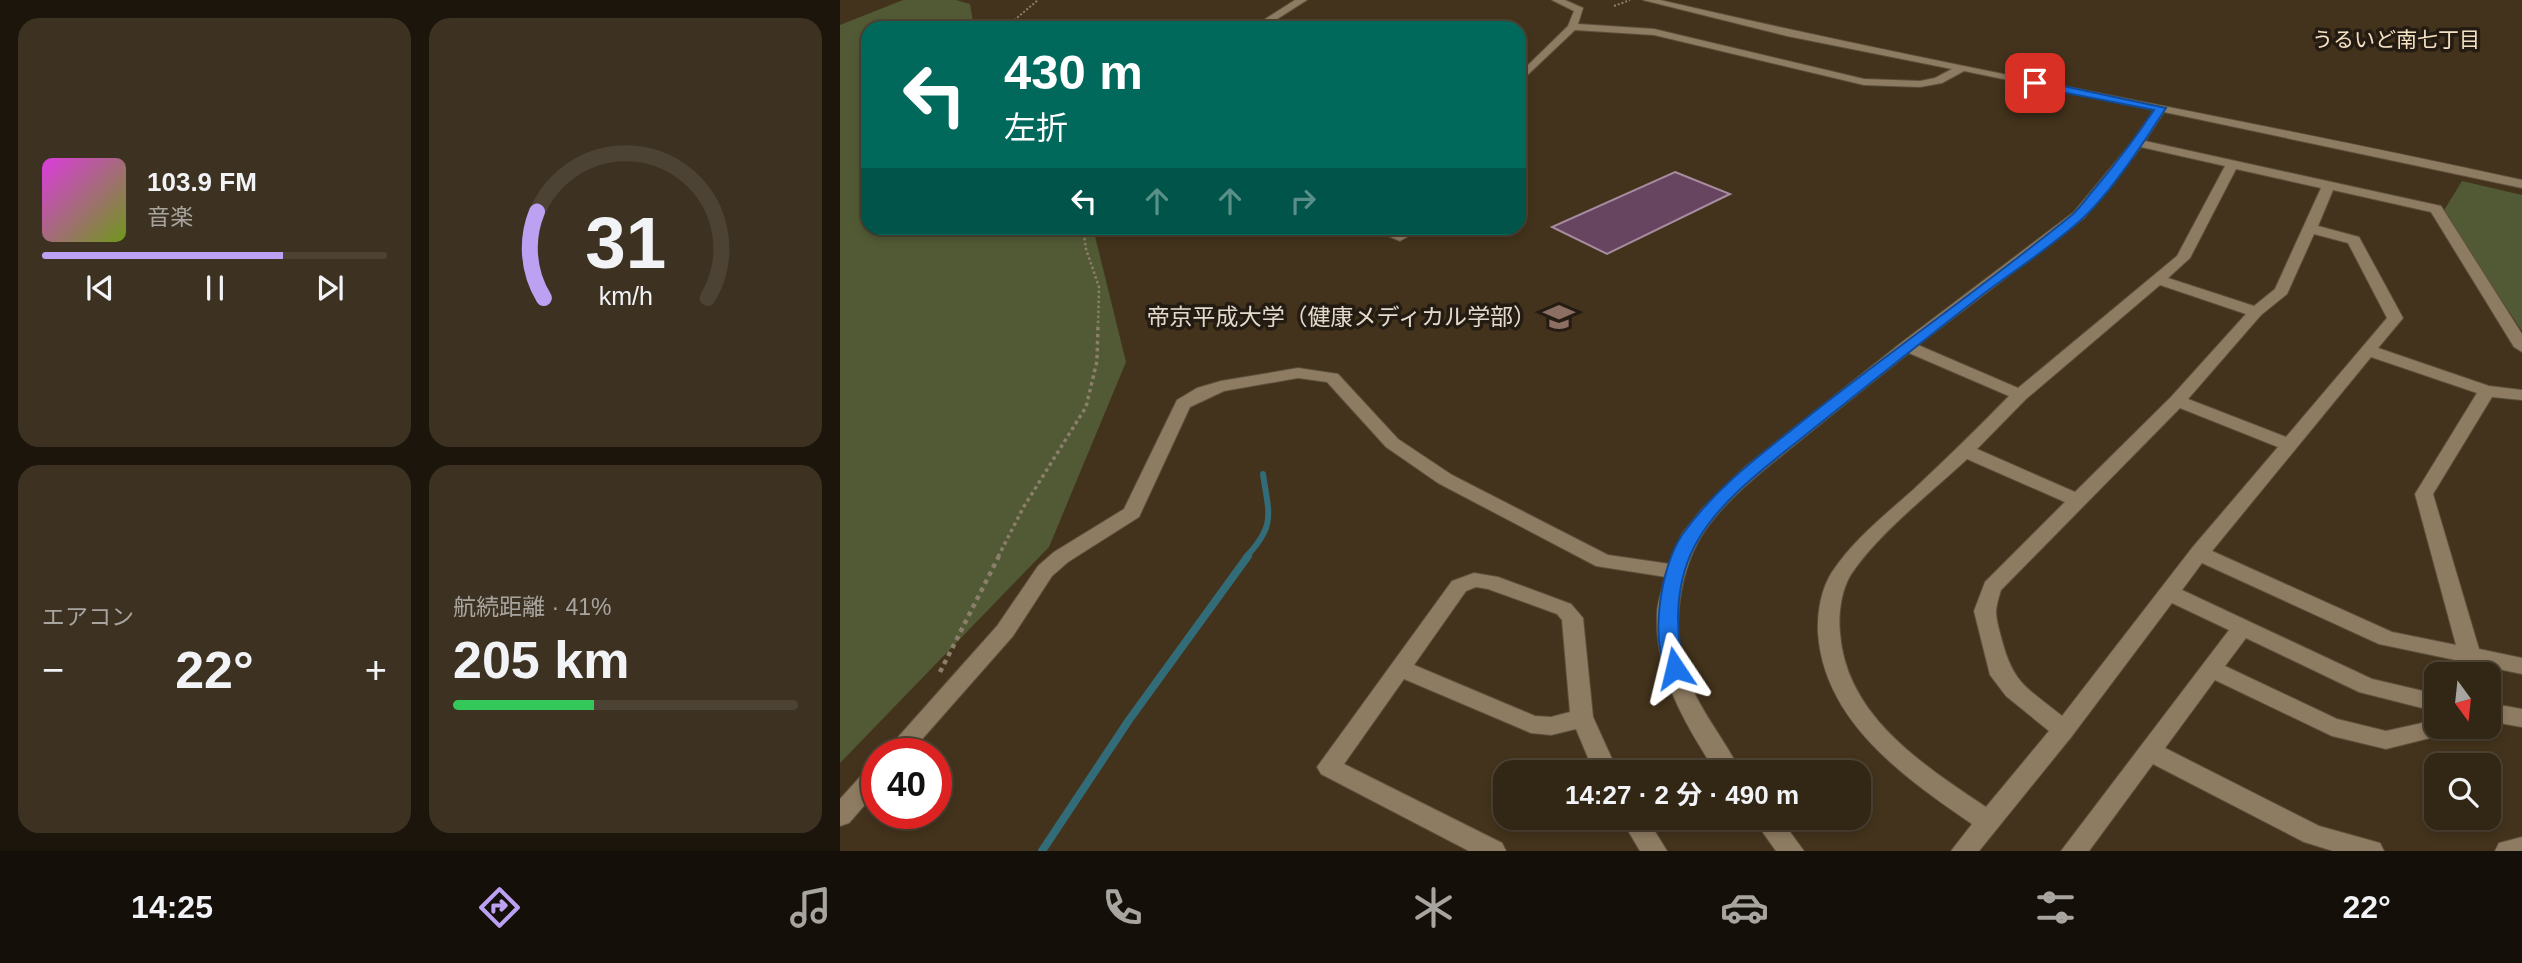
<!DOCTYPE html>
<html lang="ja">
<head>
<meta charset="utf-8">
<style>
  body { margin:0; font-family:Arial,"Noto Sans JP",sans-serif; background:#3d3222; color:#f1f3f6; height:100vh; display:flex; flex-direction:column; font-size:26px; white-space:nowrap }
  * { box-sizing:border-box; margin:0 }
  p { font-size:23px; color:#a8a5a0 }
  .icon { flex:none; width:38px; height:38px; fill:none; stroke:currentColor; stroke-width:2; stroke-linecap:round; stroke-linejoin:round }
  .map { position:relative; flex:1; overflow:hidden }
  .sheet { display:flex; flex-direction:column; gap:18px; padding:18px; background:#1c150c; width:840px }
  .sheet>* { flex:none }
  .top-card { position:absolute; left:21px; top:21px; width:665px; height:214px; border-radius:21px; box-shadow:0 4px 10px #0003,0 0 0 2px #4d4334; background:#00695c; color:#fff; overflow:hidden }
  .needle { width:46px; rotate:165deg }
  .buttons { position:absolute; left:1584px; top:662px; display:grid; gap:14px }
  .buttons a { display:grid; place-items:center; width:77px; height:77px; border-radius:14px; background:#322615; box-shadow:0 4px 10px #0003,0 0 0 2px #4d4334; font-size:35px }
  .speed { position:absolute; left:21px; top:738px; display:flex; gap:14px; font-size:35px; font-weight:700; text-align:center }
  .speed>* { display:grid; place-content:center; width:91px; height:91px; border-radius:50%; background:#322615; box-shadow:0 4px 10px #0003,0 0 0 2px #4d4334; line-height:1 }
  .speed .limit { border:10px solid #d22; background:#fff; color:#111 }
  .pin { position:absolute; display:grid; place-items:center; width:60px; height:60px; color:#fff; margin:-30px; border-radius:14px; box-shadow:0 4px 10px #0006 }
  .me { position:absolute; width:77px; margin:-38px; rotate:350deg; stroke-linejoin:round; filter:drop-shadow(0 0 5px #0008) }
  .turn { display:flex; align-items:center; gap:24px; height:147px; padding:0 28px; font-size:32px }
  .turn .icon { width:91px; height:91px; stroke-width:2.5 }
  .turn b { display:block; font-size:49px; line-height:60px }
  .lanes { display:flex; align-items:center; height:66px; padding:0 28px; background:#0003; justify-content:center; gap:35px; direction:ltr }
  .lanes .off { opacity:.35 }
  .big { font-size:52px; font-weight:700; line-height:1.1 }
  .sheet .tile { flex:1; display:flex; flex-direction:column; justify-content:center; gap:10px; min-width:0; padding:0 24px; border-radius:21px; background:#3d3222 }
  .sheet .dial { align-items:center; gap:0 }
  .dial svg { height:182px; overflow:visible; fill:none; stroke:#4d4334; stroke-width:7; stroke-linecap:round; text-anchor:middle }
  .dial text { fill:#f1f3f6; stroke:none }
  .song { display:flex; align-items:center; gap:21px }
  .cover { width:84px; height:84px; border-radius:10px; background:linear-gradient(135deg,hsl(300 70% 55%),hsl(80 70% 35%)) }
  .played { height:7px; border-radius:4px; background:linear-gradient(90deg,#bca0f2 70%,#4d4334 70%) }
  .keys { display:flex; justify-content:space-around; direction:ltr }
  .heat { display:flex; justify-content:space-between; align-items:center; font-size:38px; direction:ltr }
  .charge { height:10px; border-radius:5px; background:linear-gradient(90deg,#34c759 41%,#4d4334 0) }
  .sheet .tiles { flex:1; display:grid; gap:18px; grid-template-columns:repeat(2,1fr) }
  .trip { position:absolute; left:653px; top:760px; width:378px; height:70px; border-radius:21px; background:#322615; box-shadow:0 4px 10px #0003,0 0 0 2px #4d4334; font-weight:700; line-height:70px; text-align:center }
  .tabs { display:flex; height:112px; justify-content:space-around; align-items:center; background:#140f08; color:#a8a5a0 }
  .tabs .icon { width:49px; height:49px }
  .tabs .active { color:#bca0f2 }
  .tabs b { font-size:32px; color:#f1f3f6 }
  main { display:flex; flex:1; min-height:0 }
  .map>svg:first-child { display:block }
</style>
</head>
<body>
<main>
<section class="sheet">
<div class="tiles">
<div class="tile">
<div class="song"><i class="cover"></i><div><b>103.9 FM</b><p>音楽</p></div></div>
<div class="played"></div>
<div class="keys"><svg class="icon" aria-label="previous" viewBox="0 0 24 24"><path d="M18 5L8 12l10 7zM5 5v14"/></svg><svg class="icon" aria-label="pause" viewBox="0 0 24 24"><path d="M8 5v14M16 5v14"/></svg><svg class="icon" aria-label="next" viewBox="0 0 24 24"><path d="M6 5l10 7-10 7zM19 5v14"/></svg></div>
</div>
<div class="tile dial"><svg viewBox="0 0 100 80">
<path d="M14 69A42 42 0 1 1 86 69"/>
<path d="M14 69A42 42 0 0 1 11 31" stroke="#bca0f2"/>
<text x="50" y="56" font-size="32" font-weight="700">31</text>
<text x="50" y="72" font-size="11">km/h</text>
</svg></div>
<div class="tile"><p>エアコン</p>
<div class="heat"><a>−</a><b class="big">22°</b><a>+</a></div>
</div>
<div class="tile"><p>航続距離 · 41%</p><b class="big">205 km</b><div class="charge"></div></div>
</div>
</section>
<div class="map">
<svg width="1682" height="851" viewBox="0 0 1682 851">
  <rect width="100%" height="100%" fill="#43331c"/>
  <g fill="#525a35">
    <polygon points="63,0 116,0 130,4 134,28 28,28 28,228 253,228 286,362 209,547 0,763 0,25"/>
    <polygon points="1622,181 1682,195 1682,331 1603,212"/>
  </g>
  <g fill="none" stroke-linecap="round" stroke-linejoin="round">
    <path stroke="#326c78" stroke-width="6" d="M406 557C436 525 429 515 423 474"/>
    <polyline stroke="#326c78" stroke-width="8" points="202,851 289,720 408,556"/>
  </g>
  <polygon fill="#67445f" stroke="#a78ca0" stroke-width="2" points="835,172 890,194 767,254 712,227"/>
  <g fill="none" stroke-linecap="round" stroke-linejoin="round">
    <g stroke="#5d503c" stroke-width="2">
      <g id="minor">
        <polygon points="455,0 467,0 423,28 411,28"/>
        <path d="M712 0H725L743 8 738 24 814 29 1024 79 1080 81 1095 78 1112 69 947 36 803 0H820C1106 67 1395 117 1682 180V188L1324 112 1305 141 1601 206 1682 334V352L1674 347 1591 212 1493 190 1478 226 1519 237 1563 318 1538 348 1649 386 1682 390V400L1652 397 1593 494 1639 649 1682 658V674L1539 644 1362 563 1342 590 1532 679 1596 694V726H1604L1598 736 1546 749 1492 736 1375 680 1325 748 1479 826 1540 843 1544 851H1493L1464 842 1313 764 1249 851H1221L1389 630 1332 603 1232 736 1139 851H1111L1132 824C1065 778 984 722 978 633 977 613 981 589 992 572 1014 539 1045 515 1074 489 1106 459 1138 428 1169 396L1069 353C1031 383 994 413 957 443 924 470 880 503 859 540 842 570 834 615 840 649 850 702 878 727 901 772H876C845 724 815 674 817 615 817 602 822 589 826 577L756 566 598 483 546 447 487 382 458 378 384 391 350 407 299 517 228 562 212 576 173 636 69 754H43L157 626 198 566 214 552 284 509 337 400 357 388 381 381 458 368 498 374 558 439 612 475 768 555 830 564 842 534 863 508 905 467 1061 343 1234 212 1293 141 1314 110 1124 71 1102 83 1080 87 1024 85 814 35 735 30 679 83V74L728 26 734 11ZM1301 147 1385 166 1337 256 1178 388 1078 345 1244 218ZM1396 169 1481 188 1435 289 1414 306 1328 278 1350 258ZM1474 234 1508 243 1547 318 1446 437 1348 399 1421 315 1447 294ZM1320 285 1406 314 1331 397 1235 492 1137 449 1186 399ZM1531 357 1637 393 1575 494 1616 645 1552 632 1372 551ZM1340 408 1438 447 1352 548 1222 716C1186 687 1173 684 1161 637 1155 614 1154 612 1161 590ZM1127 459 1225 502 1145 582 1134 611 1150 675 1166 696 1209 731 1146 807C1083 765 1006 716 1000 633 998 615 1001 592 1010 576 1036 535 1091 493 1127 459ZM1406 638 1519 692 1594 711 1588 713 1582 723 1546 731 1497 719 1385 666Z"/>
        <polygon points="529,228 547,228 567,237 560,241"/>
        <path d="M634 573 658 577 731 604 743 618 753 717 778 772H754L736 729 711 735 691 733 564 679 504 764 662 843 666 851H629L481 774 477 767 612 581ZM636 587 648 589 717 614 722 620 730 712 711 717 695 716 574 665 626 591Z"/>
        <polygon points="1648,703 1682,709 1682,727 1648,721"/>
        <polygon points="37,764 37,791 9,823 0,826 0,799 29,767"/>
        <polygon points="780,817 806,817 827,851 800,851"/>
        <polygon points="912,817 939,817 964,851 936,851"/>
        <polygon points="1682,837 1682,851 1655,851 1659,843"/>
      </g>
    </g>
    <g stroke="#8b7e6b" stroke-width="2" stroke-dasharray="2 2" stroke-linecap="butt">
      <polyline points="774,6 790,0"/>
      <polyline points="165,28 198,0"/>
    </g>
    <polyline stroke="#8b7e6b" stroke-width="2.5" stroke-dasharray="2.5 2.5" stroke-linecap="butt" points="243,228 246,249 259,287 258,326"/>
    <polyline stroke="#8b7e6b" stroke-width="3.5" stroke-dasharray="3.5 3.5" stroke-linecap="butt" points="158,557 183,508 246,407 257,361 258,324"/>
    <polyline stroke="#8b7e6b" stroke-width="4.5" stroke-dasharray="4.5 4.5" stroke-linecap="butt" points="100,672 159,556"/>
    <use href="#minor" fill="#8e7c62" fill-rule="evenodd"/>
  </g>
  <path fill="#1a73e8" stroke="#114b97" stroke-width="2" d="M1195 80 1326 108C1304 142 1272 191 1243 218 1214 245 1178 268 1146 292 1086 338 1027 386 968 433 931 463 882 498 858 540 836 577 833 627 845 668L842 673 835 675 828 673C809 639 821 566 842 535 877 485 928 449 974 412 1059 345 1148 283 1232 215 1241 207 1248 196 1256 187 1277 162 1296 137 1314 110L1191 86V81Z"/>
  <defs>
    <g id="university-bare" transform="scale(2.415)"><path d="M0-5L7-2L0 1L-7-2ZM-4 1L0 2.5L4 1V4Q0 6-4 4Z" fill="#8d6e63" stroke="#241c12" stroke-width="2.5" paint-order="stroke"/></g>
  </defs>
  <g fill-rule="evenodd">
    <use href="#university-bare" x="719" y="317"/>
  </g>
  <g text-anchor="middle" stroke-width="7" stroke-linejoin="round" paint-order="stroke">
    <g font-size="21" fill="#f5e1c4" stroke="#241c12">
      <text x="1556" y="47">うるいど南七丁目</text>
    </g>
    <g font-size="23" fill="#e4dacc" stroke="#241c12" text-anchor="end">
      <text x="696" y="325">帝京平成大学（健康メディカル学部）</text>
    </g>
  </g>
</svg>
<div class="buttons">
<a><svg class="needle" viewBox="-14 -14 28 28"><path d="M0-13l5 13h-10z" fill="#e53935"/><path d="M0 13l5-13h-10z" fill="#a8a5a0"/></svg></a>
<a><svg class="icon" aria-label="search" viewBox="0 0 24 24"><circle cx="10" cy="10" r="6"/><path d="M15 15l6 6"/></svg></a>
</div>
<div class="speed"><div class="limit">40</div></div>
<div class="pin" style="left:1195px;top:83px;background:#d93025"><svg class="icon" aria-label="arrive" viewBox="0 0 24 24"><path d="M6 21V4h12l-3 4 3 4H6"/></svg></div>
<svg class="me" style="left:835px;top:668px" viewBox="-20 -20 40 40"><path d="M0-17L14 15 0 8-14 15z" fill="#1a73e8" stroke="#fff" stroke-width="4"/></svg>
<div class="trip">14:27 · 2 分 · 490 m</div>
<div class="top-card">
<div class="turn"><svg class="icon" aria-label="left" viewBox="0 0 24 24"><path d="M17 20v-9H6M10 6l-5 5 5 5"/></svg><div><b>430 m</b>左折</div></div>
<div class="lanes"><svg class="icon" aria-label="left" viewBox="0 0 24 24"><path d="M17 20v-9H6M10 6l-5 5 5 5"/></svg><svg class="icon off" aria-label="ahead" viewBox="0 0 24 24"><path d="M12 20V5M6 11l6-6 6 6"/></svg><svg class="icon off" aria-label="ahead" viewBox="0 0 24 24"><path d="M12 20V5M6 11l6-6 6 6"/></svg><svg class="icon off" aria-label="right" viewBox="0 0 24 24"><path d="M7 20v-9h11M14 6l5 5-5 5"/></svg></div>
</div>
</div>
</main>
<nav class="tabs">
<b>14:25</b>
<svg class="icon active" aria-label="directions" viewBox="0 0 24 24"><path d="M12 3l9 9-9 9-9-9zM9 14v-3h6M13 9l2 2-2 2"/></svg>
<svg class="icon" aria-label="music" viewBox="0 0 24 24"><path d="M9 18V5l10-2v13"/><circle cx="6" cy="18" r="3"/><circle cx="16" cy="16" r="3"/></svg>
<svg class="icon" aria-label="phone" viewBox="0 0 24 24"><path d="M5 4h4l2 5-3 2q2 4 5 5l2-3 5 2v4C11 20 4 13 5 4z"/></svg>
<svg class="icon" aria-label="climate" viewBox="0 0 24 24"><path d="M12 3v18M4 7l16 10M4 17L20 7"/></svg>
<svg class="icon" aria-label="car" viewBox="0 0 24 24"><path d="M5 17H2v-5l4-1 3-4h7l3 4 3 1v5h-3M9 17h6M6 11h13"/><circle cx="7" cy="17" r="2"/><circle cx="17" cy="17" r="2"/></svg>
<svg class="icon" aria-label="filters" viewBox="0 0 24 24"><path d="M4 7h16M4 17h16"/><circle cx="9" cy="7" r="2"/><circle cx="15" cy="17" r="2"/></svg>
<b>22°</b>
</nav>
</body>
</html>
